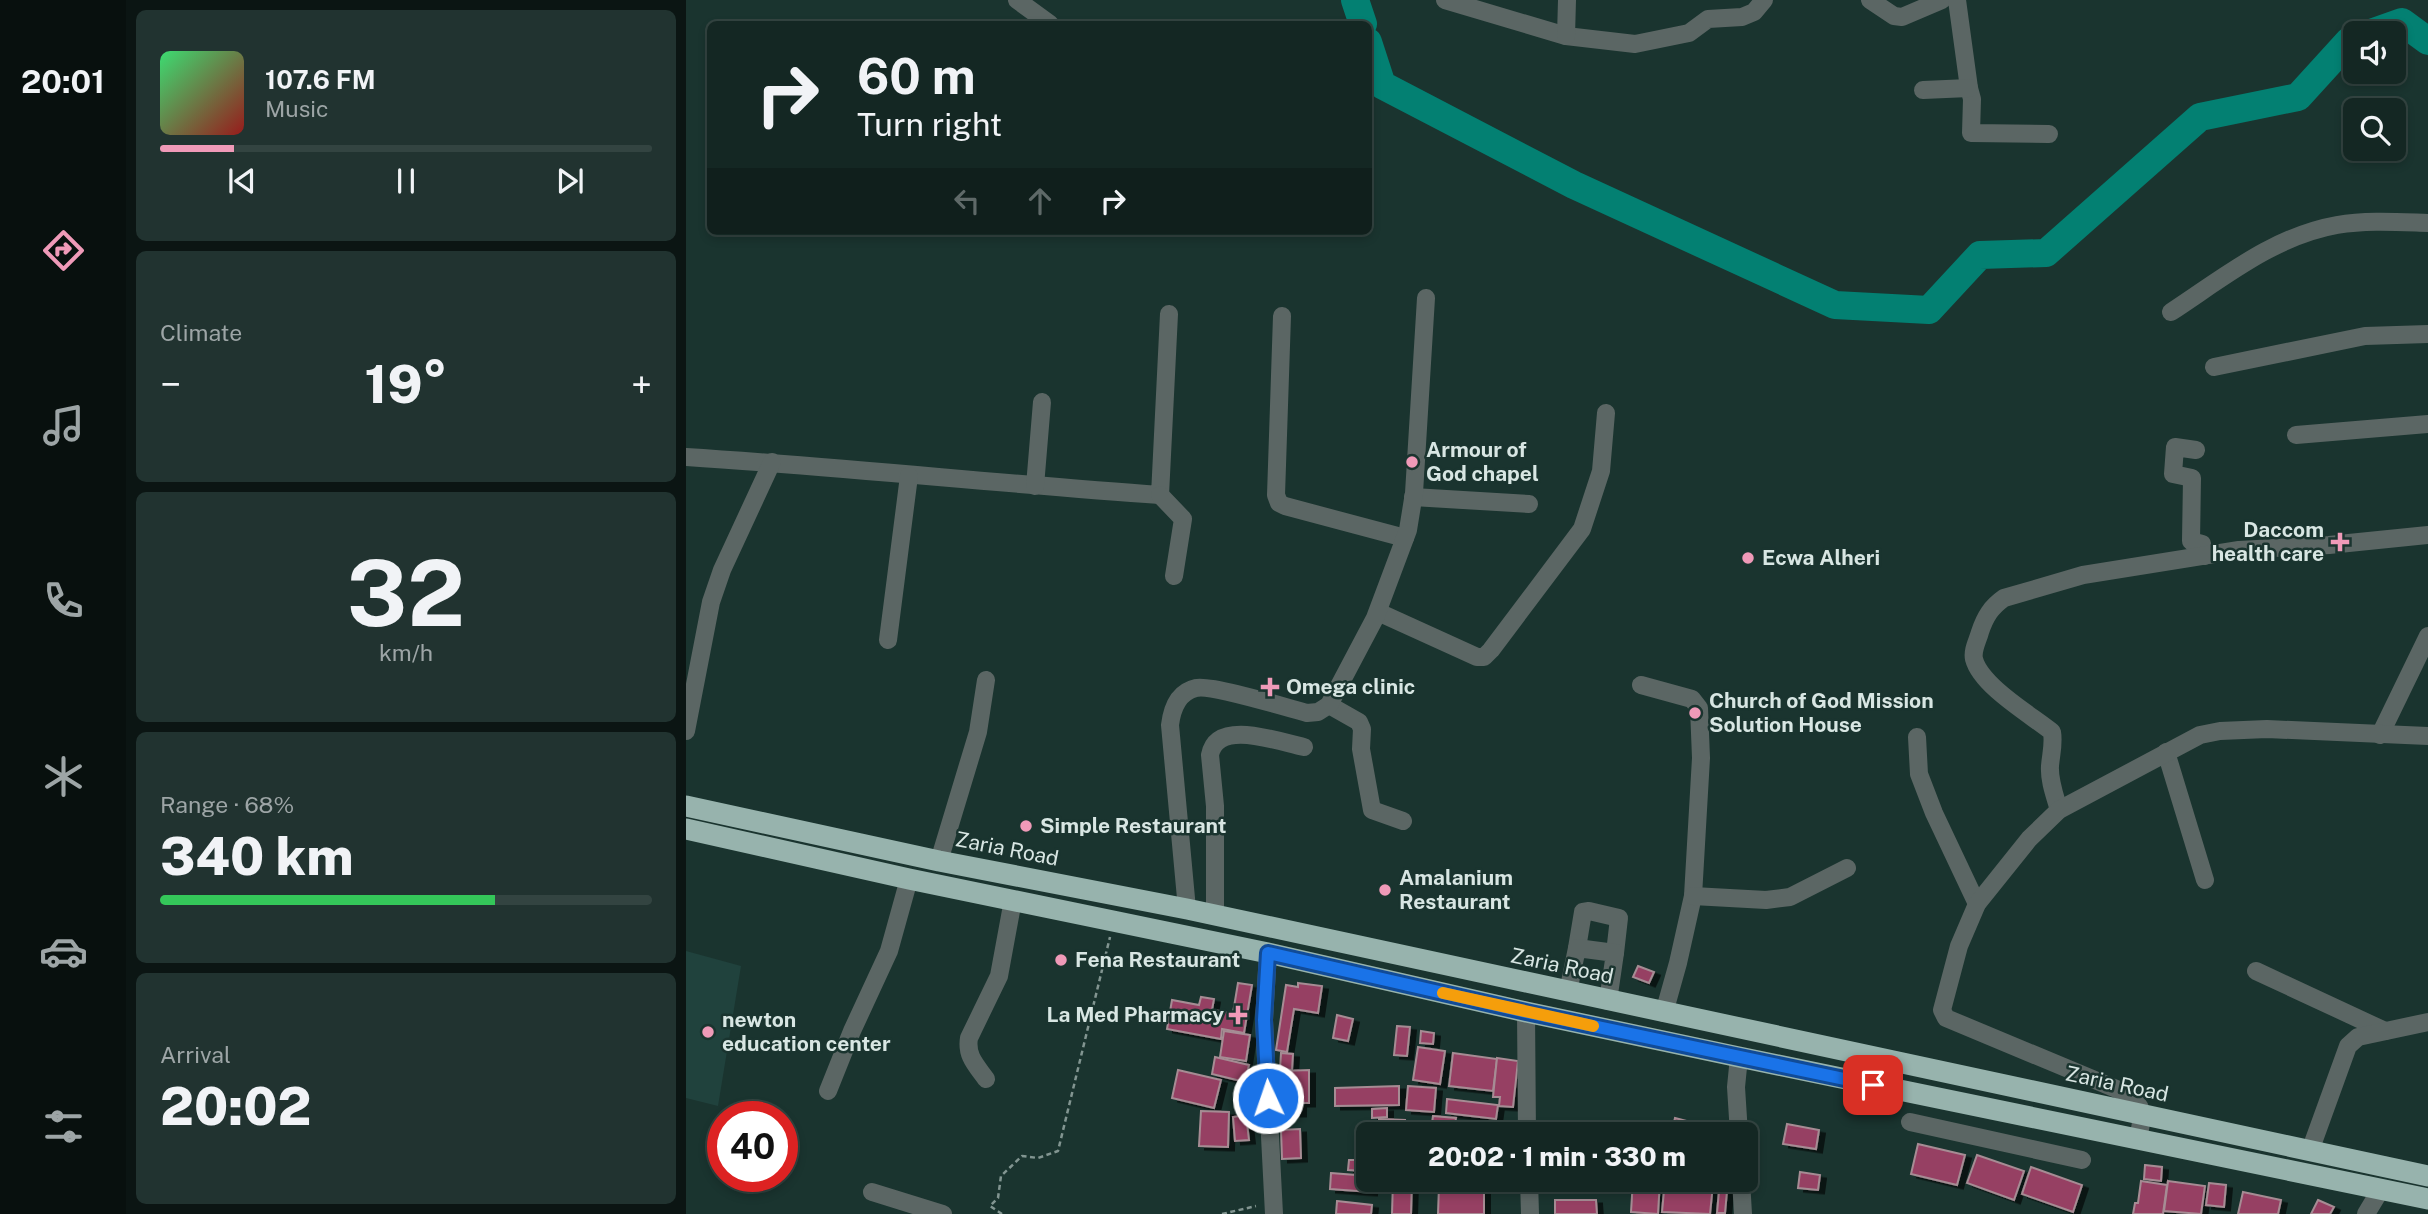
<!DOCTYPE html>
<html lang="en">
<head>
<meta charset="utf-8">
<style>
  body { margin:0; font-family:"Public Sans",sans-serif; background:#213330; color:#f1f3f6; height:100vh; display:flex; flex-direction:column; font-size:26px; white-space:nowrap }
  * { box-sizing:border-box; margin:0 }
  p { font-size:23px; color:#9da5a6 }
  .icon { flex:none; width:38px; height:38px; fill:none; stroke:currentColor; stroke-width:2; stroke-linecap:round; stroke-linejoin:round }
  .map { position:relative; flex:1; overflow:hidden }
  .details { display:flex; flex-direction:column; gap:10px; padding:10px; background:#0b1513; width:560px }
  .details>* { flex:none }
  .top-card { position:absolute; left:21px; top:21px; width:665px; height:214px; border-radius:10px; box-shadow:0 4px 10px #0003,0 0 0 2px #334441; background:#142723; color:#f1f3f6; overflow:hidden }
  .fabs { position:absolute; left:1657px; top:21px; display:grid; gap:14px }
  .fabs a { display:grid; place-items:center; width:63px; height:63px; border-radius:10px; background:#142723; box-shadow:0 4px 10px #0003,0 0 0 2px #334441; font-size:35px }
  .speed { position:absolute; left:21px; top:1101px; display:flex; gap:14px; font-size:35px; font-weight:700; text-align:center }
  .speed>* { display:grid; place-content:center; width:91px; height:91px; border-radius:50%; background:#142723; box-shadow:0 4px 10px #0003,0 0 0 2px #334441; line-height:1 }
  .speed .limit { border:10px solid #d22; background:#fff; color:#111 }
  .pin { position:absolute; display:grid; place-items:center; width:60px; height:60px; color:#fff; margin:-30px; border-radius:14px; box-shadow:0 4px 10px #0006 }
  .me { position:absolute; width:77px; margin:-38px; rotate:357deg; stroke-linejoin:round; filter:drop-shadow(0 0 5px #0008) }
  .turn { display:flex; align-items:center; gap:24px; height:147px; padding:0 35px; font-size:32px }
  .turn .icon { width:91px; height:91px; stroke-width:2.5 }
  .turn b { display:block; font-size:49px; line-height:60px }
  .lanes { display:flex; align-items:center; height:66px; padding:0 35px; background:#0003; justify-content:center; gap:35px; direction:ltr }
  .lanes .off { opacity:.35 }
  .big { font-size:52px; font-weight:800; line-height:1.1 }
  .details .tile { flex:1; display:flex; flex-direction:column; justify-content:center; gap:10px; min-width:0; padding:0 24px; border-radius:10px; background:#213330 }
  .details .dial { align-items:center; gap:0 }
  .dial b { font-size:91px; line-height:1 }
  .song { display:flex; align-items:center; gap:21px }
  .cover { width:84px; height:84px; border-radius:10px; background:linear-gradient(135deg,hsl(140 70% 55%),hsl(0 70% 35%)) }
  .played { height:7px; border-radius:4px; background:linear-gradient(90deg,#ef9ab8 15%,#334441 15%) }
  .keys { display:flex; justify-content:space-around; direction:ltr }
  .heat { display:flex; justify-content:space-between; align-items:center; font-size:38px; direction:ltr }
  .charge { height:10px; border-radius:5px; background:linear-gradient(90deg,#34c759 68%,#334441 0) }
  .trip { position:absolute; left:670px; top:1122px; width:402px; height:70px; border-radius:10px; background:#142723; box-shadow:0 4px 10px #0003,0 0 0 2px #334441; font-weight:800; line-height:70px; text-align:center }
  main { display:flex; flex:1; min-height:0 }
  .menu { display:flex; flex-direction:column; width:126px; justify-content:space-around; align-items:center; background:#08100e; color:#9da5a6 }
  .menu .icon { width:49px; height:49px }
  .menu .current { color:#ef9ab8 }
  .menu b { font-size:32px; color:#f1f3f6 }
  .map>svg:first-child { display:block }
</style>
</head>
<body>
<main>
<nav class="menu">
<b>20:01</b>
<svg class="icon current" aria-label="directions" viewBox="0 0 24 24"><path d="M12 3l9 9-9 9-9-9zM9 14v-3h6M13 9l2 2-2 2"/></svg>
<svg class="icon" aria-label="music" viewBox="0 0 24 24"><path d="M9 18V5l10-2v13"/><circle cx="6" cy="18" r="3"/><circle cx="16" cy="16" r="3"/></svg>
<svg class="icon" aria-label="phone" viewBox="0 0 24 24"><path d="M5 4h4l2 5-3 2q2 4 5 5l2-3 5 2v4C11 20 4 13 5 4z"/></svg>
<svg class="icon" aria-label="climate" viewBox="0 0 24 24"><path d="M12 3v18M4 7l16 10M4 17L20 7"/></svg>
<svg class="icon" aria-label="car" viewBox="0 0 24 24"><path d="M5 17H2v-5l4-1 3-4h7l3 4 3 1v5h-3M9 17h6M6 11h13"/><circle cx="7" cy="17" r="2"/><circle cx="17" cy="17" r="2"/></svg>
<svg class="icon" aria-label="filters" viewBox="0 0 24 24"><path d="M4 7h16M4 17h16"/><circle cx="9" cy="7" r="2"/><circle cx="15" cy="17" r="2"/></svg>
</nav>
<section class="details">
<div class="tile">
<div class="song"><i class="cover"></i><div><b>107.6 FM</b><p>Music</p></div></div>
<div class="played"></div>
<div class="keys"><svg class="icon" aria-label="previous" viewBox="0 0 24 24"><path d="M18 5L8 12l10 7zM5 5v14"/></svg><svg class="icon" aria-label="pause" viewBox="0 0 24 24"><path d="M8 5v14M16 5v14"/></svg><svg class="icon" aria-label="next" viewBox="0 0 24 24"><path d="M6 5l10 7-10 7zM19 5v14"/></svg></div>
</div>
<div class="tile"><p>Climate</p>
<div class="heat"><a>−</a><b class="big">19°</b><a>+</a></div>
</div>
<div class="tile dial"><b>32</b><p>km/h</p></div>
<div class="tile"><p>Range · 68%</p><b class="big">340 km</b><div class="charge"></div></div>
<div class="tile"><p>Arrival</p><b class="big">20:02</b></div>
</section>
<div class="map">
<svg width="1742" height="1214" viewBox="0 0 1742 1214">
  <defs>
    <filter id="shadow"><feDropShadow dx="6" dy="3.5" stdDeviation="0" flood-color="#0009"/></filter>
  </defs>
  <rect width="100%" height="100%" fill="#1a342f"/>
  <polygon fill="#20423d" points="0,951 55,966 32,1106 0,1098"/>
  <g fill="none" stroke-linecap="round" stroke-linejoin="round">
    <g stroke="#038072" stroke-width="28">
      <polyline points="669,0 677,24"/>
      <polyline points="1685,33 1716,22 1742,41"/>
      <polyline points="682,42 696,85 888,185 1149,305 1243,310 1294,255 1360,253 1514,117 1612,97 1663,41 1670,39"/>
    </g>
  </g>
  <g fill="#964063" stroke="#a68c94" stroke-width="2" filter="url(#shadow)">
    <polygon points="952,966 968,972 963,983 947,977"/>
    <polygon points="552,983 566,985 558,1033 536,1029 535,1039 481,1029 486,1000 513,1005 515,997 528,999 526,1010 547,1013"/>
    <polygon points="612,983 636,986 632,1013 608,1009 601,1052 590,1050 600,985 612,987"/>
    <polygon points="651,1015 667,1019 662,1041 647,1038"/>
    <polygon points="711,1026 724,1027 721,1056 708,1055"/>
    <polygon points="538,1031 564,1035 560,1061 534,1057"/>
    <polygon points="735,1031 748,1033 747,1044 734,1043"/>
    <polygon points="732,1047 759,1051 754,1084 727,1080"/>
    <polygon points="595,1053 607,1054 606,1070 594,1069"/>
    <polygon points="767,1053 811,1059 807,1091 763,1086"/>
    <polygon points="529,1057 563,1065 559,1082 526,1074"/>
    <polygon points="811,1058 832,1061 827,1107 813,1106 814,1097 807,1097"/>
    <polygon points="492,1070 535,1080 528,1108 486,1098"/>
    <polygon points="623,1070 623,1103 615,1103 616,1098 597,1098 597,1071"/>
    <polygon points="713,1086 713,1105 649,1106 649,1088"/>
    <polygon points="722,1086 750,1088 748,1112 720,1110"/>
    <polygon points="761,1099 812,1105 810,1119 760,1113"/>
    <rect x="600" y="1101" width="14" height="12"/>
    <polygon points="701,1108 701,1117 686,1118 686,1109"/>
    <polygon points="515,1111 543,1112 542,1147 513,1146"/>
    <polygon points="560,1115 563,1140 549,1141 547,1117"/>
    <polygon points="747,1116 770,1118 768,1131 745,1129"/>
    <polygon points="989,1118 1016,1125 1014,1134 979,1134 981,1125 987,1126"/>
    <polygon points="693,1119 719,1120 719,1134 693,1134"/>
    <polygon points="813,1122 827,1123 826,1134 811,1134"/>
    <polygon points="1101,1124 1133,1130 1130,1149 1097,1144"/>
    <polygon points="614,1129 615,1158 596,1159 595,1130"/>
    <polygon points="1232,1144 1279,1155 1271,1185 1225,1174"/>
    <polygon points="1291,1155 1338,1171 1328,1200 1281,1183"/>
    <polygon points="663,1160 677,1160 676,1171 662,1170"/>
    <polygon points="1459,1165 1476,1167 1475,1181 1458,1179"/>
    <polygon points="1345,1167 1396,1185 1387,1212 1336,1194"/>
    <polygon points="1114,1172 1134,1175 1132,1190 1112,1188"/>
    <polygon points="645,1173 682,1176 682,1180 686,1180 685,1192 644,1189"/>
    <polygon points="707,1180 726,1180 725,1214 706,1214"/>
    <polygon points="947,1180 974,1180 972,1214 945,1212"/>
    <polygon points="979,1180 1027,1184 1024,1214 976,1212"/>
    <polygon points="1034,1180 1042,1180 1039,1213 1031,1213"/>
    <polygon points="1455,1181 1481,1185 1477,1214 1447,1214 1449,1203 1452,1203"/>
    <polygon points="1482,1181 1519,1186 1515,1214 1478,1211"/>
    <polygon points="1523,1183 1540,1185 1538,1207 1520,1205"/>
    <polygon points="753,1186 798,1186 798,1214 752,1214"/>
    <polygon points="1557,1192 1595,1200 1592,1214 1552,1214"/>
    <polygon points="869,1200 910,1200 911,1214 869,1214"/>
    <polygon points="1632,1200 1648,1207 1644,1214 1625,1214"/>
    <polygon points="651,1201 686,1205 685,1214 650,1214"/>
  </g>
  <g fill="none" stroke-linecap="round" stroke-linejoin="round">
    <g stroke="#829591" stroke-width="2.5" stroke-dasharray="5 3.5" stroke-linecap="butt">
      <polyline points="316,1214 304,1206 312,1198 315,1176 336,1156 352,1158 372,1151 424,937"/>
      <polyline points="536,1214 570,1206"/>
    </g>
    <g stroke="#5b6664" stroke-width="18">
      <polyline points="331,0 364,24"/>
      <polyline points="759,0 880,36 949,44 1003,33 1022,19 1056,17 1068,12 1078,0"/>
      <polyline points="1184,0 1208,16 1216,17 1256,0"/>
      <polyline points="1271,0 1283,88 1286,99 1285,133 1363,134"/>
      <polyline points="880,36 881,0"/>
      <polyline points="1237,90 1283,88"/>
      <path d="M1485 312C1537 278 1588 236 1651 225 1681 220 1711 222 1742 223"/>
      <polyline points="596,316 590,495 593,503 599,506 719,538"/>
      <polyline points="1528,367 1679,336 1742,334"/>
      <polyline points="1610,435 1742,424"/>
      <polyline points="1510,450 1489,447 1487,474 1506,478 1505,541 1516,544 1518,556"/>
      <path d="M0 457C158 467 316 484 474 495L483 314"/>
      <polyline points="349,486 356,402"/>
      <polyline points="474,495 497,519 488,576"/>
      <polyline points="727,497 843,504"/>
      <polyline points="692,612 791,657 798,657 805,650 896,529 915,471 920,413"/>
      <polyline points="202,640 223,476"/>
      <polyline points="955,685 1006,699 1013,708 1015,758 1007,896 992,963 978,1013"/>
      <polyline points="643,705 673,722 676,729 675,749 686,810 717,821"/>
      <polyline points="0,731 25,602 36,570 86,462"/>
      <polyline points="1694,735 1742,636"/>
      <polyline points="1231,737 1233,774 1248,813 1291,904"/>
      <polyline points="1480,752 1519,880"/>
      <path d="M1373 810C1369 796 1363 781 1364 766 1365 754 1368 744 1366 732 1345 715 1295 686 1288 659 1286 650 1292 640 1294 632 1299 617 1305 607 1318 598L1397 575 1553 550 1643 545 1742 535"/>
      <polyline points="253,861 292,732 300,680"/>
      <polyline points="1007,896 1080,900 1104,897 1161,868"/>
      <path d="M501 909 484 725C486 709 492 692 510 688 524 684 602 708 621 713L632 712 643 705 689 618 722 530 728 493 740 298"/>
      <path d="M529 915V806L524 755C531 718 593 742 618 747"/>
      <polyline points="891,948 897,912 903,911 933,918 929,953"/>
      <polyline points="582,953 578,1020 588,1214"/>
      <polyline points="1570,971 1699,1031"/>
      <polyline points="882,992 891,948 929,953 922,1001"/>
      <polyline points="840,1012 841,1134"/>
      <path d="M300 1079C290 1065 280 1056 283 1038L313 976 327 900"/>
      <polyline points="142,1091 166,1031 203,951 223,879"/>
      <polyline points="1224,1122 1396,1160"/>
      <polyline points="1053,1134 1050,1087 1053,1057"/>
      <path d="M1452 1140C1456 1116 1461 1108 1440 1093L1260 1018 1256 1010 1273 946 1291 904 1343 839 1373 810 1514 735 1534 731 1581 729 1742 736"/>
      <polyline points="1624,1151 1662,1046 1672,1037 1742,1022"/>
      <polyline points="843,1180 844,1214"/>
      <polyline points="1055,1180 1057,1214"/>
      <polyline points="186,1192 257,1214"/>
      <polyline points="1680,1214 1695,1189"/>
    </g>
    <g stroke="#97b3ad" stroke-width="21">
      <polyline points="0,806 253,861 501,909 1742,1176"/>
      <polyline points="0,829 223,879 582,953 840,1012 1053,1057 1742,1199"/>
    </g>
  </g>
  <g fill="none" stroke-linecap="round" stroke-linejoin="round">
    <g stroke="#114b97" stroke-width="18">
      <polyline id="route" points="582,1098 578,1020 582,953 840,1012 1187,1085"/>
    </g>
    <use href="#route" stroke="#1a73e8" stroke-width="12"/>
    <polyline stroke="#f59e0b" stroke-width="12" points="757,993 907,1026"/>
  </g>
  <g fill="#ef9ab8" stroke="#1a342f" stroke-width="2.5">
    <circle cx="726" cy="462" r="7"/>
    <path d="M1650.5 531.5h7v7h7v7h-7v7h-7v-7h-7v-7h7z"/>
    <circle cx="1062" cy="558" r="7"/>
    <path d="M580.5 676.5h7v7h7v7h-7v7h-7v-7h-7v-7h7z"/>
    <circle cx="1009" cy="713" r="7"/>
    <circle cx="340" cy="826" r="7"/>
    <circle cx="699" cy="890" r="7"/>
    <circle cx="375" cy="960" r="7"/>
    <path d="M548.5 1004.5h7v7h7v7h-7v7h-7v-7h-7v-7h7z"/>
    <circle cx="22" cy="1032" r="7"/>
  </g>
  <g text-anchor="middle" stroke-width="5" stroke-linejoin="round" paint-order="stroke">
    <g font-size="21" font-weight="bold" fill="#d8e6e3" stroke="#1a342f" text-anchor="start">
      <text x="740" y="457">Armour of<tspan x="740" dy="24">God chapel</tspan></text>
      <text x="1638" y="537" text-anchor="end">Daccom<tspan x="1638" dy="24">health care</tspan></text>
      <text x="1076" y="565">Ecwa Alheri</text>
      <text x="600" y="694">Omega clinic</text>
      <text x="1023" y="708">Church of God Mission<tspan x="1023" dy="24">Solution House</tspan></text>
      <text x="354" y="833">Simple Restaurant</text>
      <text x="713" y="885">Amalanium<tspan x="713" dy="24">Restaurant</tspan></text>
      <text x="389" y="967">Fena Restaurant</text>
      <text x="538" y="1022" text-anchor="end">La Med Pharmacy</text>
      <text x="36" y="1027">newton<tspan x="36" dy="24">education center</tspan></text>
    </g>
    <g font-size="21" fill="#d8e6e3" stroke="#1a342f">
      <text transform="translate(321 849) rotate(11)" y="7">Zaria Road</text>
      <text transform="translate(876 966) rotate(12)" y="7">Zaria Road</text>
      <text transform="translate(1431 1084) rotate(12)" y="7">Zaria Road</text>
    </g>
  </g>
</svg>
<div class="fabs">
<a><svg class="icon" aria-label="sound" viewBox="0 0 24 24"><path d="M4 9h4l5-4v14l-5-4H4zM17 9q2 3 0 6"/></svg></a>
<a><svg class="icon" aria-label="search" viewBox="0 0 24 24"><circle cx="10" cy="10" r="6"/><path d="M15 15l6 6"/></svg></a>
</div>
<div class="speed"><div class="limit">40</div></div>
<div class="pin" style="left:1187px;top:1085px;background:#d93025"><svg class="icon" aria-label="arrive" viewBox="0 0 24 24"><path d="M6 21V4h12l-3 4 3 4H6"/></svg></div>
<svg class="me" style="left:582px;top:1098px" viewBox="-20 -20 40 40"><circle r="17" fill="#1a73e8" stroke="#fff" stroke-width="3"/><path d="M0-11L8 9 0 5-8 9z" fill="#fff"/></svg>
<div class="trip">20:02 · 1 min · 330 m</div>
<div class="top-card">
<div class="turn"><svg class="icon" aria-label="right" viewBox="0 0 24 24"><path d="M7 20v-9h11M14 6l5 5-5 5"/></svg><div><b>60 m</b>Turn right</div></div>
<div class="lanes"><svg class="icon off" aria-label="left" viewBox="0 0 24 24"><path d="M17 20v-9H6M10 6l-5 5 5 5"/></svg><svg class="icon off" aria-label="ahead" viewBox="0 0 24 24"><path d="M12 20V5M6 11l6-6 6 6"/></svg><svg class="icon" aria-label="right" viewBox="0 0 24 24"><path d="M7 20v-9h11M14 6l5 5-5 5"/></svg></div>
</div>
</div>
</main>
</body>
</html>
